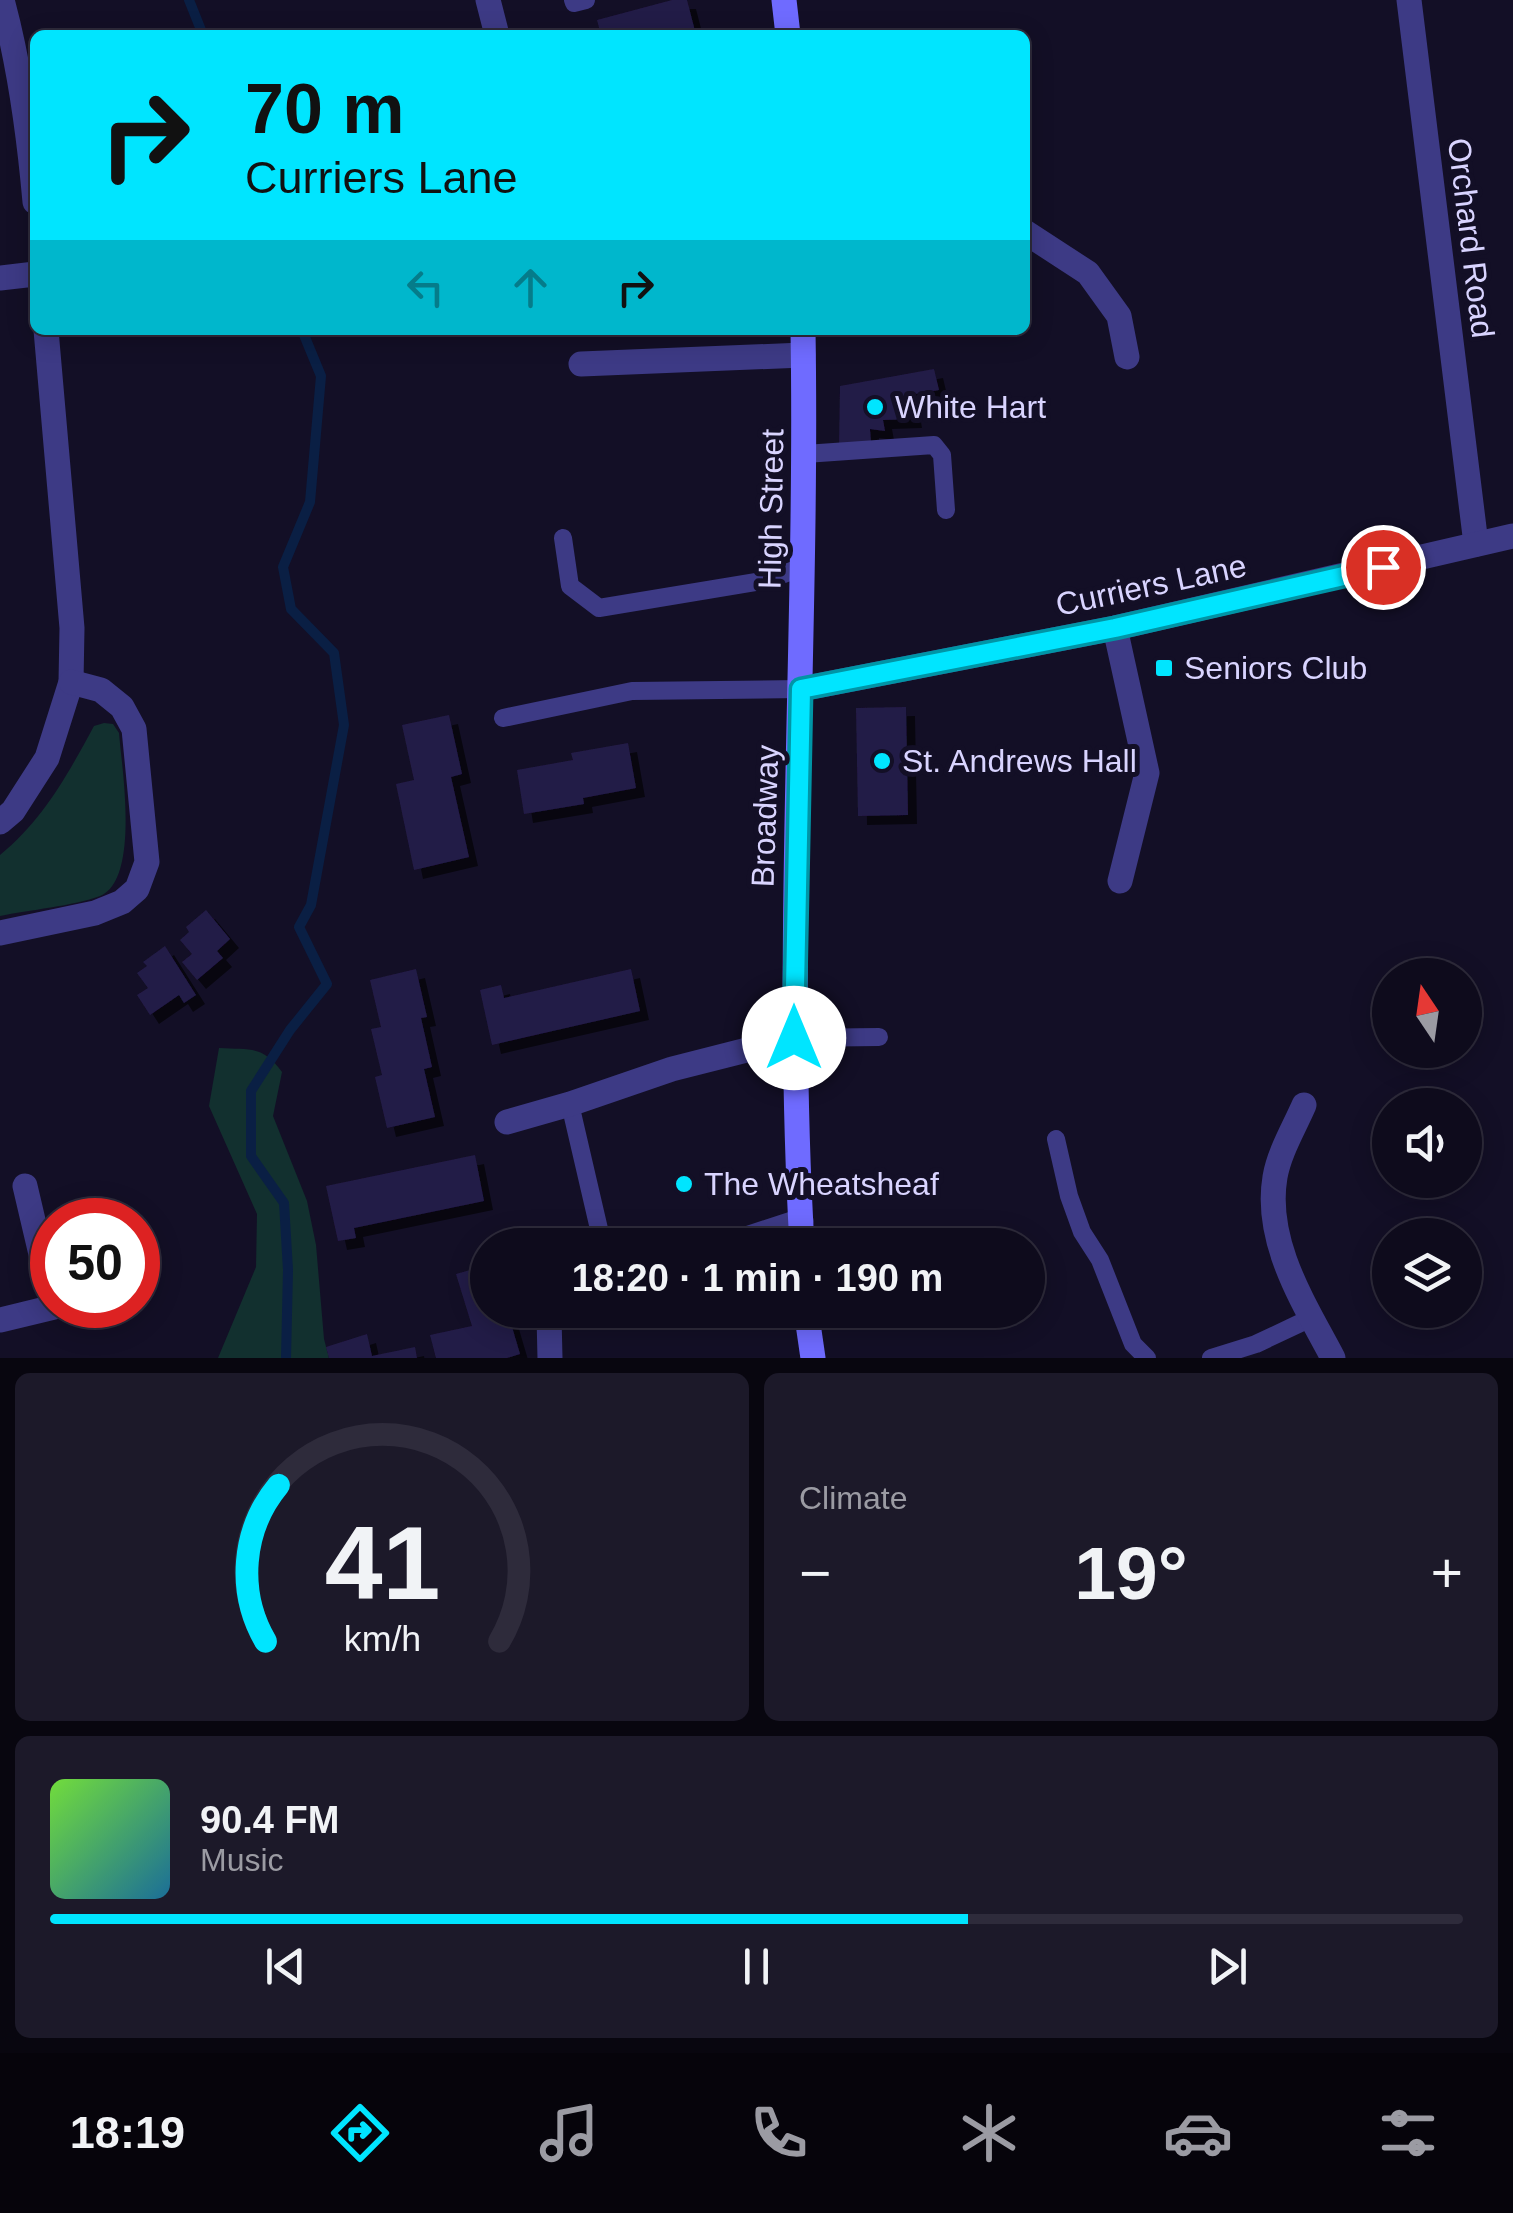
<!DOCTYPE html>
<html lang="en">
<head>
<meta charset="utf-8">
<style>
  body { margin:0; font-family:Helvetica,sans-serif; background:#1c1929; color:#f1f3f6; height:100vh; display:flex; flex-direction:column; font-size:38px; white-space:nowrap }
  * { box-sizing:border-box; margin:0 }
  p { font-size:32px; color:#9b9ba3 }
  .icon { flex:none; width:55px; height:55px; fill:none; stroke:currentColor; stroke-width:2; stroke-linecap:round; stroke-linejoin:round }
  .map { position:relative; height:1358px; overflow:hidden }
  .details { display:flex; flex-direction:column; gap:15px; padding:15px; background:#08060f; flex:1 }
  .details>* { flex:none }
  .banner { position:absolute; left:30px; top:30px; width:1000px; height:305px; border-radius:15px; box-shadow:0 5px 25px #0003,0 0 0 2px #2e2b3b; background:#00e5ff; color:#111; overflow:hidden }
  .needle { width:65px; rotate:347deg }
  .controls { position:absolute; left:1372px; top:958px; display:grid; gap:20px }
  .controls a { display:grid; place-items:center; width:110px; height:110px; border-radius:50%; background:#0e0b1c; box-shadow:0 5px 25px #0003,0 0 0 2px #2e2b3b; font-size:50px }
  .speed { position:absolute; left:30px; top:1198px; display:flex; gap:20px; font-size:50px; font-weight:700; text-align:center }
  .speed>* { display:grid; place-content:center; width:130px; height:130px; border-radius:50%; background:#0e0b1c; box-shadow:0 5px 25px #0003,0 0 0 2px #2e2b3b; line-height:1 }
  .speed .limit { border:15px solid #d22; background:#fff; color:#111 }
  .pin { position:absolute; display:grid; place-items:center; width:85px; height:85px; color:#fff; margin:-42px; border:5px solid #fff; border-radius:50%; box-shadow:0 2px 10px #0007 }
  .me { position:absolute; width:110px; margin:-55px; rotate:0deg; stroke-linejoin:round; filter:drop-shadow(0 0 8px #0008) }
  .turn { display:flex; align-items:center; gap:35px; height:210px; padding:0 50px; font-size:45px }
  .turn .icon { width:130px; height:130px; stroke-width:2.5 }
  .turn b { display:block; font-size:70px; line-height:85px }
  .lanes { display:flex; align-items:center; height:95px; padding:0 50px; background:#0003; justify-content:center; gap:50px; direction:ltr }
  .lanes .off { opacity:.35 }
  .big { font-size:75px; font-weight:800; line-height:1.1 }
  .details .tile { flex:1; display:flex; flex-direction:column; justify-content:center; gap:15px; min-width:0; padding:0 35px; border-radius:15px; background:#1c1929 }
  .details .dial { align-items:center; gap:0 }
  .dial svg { height:260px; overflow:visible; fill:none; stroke:#2e2b3b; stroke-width:7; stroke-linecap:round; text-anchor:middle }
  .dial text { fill:#f1f3f6; stroke:none }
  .song { display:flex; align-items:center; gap:30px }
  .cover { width:120px; height:120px; border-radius:15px; background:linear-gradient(135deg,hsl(100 70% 55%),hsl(200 70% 35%)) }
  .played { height:10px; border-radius:5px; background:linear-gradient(90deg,#00e5ff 65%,#2e2b3b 65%) }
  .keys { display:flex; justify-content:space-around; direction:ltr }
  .heat { display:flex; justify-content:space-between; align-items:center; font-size:55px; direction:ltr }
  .details .tiles { flex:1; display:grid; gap:15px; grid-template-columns:1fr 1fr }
  .tile:last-child { grid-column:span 2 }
  .trip { position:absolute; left:470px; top:1228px; width:575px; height:100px; border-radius:50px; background:#0e0b1c; box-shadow:0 5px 25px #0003,0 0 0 2px #2e2b3b; font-weight:800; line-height:100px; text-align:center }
  .menu { display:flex; height:160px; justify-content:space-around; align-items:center; background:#06040b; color:#9b9ba3 }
  .menu .icon { width:70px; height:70px }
  .menu .current { color:#00e5ff }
  .menu b { font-size:45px; color:#f1f3f6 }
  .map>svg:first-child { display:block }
</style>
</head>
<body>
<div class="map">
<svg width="1513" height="1358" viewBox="0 0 1513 1358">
  <defs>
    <filter id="shadow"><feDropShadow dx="9" dy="9" stdDeviation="0" flood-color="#0009"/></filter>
  </defs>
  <rect width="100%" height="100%" fill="#130f26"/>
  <g fill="#12302f">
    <path d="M104 723 113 724 119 733C122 769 140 879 100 896 74 906 28 910 0 916V855C43 820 68 774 94 726Z"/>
    <path d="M219 1048C250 1050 263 1045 282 1072L273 1116 307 1201 316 1245 324 1339 329 1358H218L256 1267 257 1214 209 1106Z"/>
  </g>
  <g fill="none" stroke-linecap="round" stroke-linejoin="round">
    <g stroke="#0a1f44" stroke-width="10">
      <polyline points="189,0 203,35"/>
      <polyline points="286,1358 288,1270 284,1203 251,1156 251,1091 290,1030 327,984 299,927 311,905 344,725 334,653 291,609 283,567 310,502 321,376 302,330"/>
    </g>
  </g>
  <g fill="#241b47" filter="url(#shadow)">
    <polygon points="672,0 687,0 696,35 601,35 597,20"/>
    <polygon points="934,369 939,390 909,395 913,419 883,420 885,431 870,429 871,444 839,447 840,386"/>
    <polygon points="906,707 908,815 858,816 856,708"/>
    <polygon points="449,715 462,774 451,777 469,857 414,870 396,784 414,780 402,725"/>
    <polygon points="628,743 636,788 583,798 584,804 524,814 517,770 573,760 571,753"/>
    <polygon points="206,910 230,939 217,951 223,958 197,980 182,962 192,954 180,940 189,932 186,927"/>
    <polygon points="165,946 196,995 184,1003 179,995 150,1015 137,995 148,988 137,973 147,966 143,962"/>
    <polygon points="416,969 427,1017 421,1018 432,1067 424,1069 435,1117 387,1128 375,1077 382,1075 371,1029 381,1027 370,980"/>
    <polygon points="631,969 640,1011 492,1045 480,990 501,985 504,998"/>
    <polygon points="475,1155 484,1201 354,1228 356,1238 338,1241 326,1186"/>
    <polygon points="488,1265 488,1310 507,1310 520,1354 507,1358 436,1358 430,1335 472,1326 456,1274"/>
    <polygon points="367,1334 372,1356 415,1347 417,1358 329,1358 326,1347"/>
  </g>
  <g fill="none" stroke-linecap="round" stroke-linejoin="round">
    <g stroke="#3d3a85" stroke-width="18">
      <polyline points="573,0 574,3 586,0"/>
      <polyline points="805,454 934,445 942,455 946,510"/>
      <polyline points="563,538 570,586 599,608 768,580 802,567"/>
      <polyline points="503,718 632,691 801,689"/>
      <polyline points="794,1038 879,1037"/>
      <polyline points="570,1104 599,1229"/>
      <polyline points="1056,1139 1069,1196 1082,1232 1100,1260 1133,1344 1147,1358"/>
      <polyline points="1211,1358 1256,1344 1311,1318"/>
    </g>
    <g stroke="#3d3a85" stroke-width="25">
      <path d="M2 0C20 66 29 134 35 202"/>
      <polyline points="488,0 497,35"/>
      <polyline points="1409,0 1476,544"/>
      <polyline points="1025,232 1088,273 1119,316 1127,357"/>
      <polyline points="0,278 35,274"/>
      <polyline points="581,364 803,355"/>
      <polyline points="1115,628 1147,773 1120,881"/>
      <polyline points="801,689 1115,628 1513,536"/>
      <polyline points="0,822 13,811 47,758 71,682 72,628 46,330"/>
      <polyline points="0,933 95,913 122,902 137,889 147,862 134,729 122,707 101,690 71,682"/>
      <path d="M1304 1105C1294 1128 1279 1153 1275 1177 1264 1242 1304 1303 1333 1358"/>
      <polyline points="507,1122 570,1104 672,1069 794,1038"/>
      <polyline points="25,1186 52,1301"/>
      <polyline points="728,1245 801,1221"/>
      <polyline points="0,1320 54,1307 53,1305"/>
      <polyline points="550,1358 549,1316 562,1310"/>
    </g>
    <g stroke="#6f6bff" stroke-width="25">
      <polyline points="784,0 788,35"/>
      <path d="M802 1245C784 940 808 635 803 330"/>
      <polyline points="806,1310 813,1358"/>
    </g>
  </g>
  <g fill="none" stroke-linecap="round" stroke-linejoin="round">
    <g stroke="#0095a6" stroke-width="25">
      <polyline id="route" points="794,1038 801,689 1115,628 1383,567"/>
    </g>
    <use href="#route" stroke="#00e5ff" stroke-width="18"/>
  </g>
  <g fill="#00e5ff" stroke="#130f26" stroke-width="4">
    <circle cx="875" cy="407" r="10"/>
    <rect x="1154" y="658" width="20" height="20" rx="5"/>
    <circle cx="882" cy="761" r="10"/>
    <circle cx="684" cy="1184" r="10"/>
  </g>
  <g text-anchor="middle" stroke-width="10" stroke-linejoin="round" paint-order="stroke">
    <g font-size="32" fill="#d9d4ff" stroke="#130f26">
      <text transform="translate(1471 238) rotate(83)" y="11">Orchard Road</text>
      <text transform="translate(771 509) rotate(-89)" y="11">High Street</text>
      <text transform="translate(1151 585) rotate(-12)" y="11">Curriers Lane</text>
      <text transform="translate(765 816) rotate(-88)" y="11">Broadway</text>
    </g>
    <g font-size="32" fill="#d9d4ff" stroke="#130f26" text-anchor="start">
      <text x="895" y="418">White Hart</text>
      <text x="1184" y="679">Seniors Club</text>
      <text x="902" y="772">St. Andrews Hall</text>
      <text x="704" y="1195">The Wheatsheaf</text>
    </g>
  </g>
</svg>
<div class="controls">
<a><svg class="needle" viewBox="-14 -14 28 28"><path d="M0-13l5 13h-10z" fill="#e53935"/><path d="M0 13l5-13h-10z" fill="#9b9ba3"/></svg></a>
<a><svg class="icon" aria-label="sound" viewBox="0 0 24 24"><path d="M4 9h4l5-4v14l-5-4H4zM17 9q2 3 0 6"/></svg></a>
<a><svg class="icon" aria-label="layers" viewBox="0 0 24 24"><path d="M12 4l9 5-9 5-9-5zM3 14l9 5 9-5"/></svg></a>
</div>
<div class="speed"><div class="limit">50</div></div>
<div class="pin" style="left:1383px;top:567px;background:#d93025"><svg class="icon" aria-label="arrive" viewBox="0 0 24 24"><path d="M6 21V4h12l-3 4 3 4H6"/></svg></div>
<svg class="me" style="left:794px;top:1038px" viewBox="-20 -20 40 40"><circle r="19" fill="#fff"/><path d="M0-13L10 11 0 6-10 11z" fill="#00e5ff"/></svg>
<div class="trip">18:20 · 1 min · 190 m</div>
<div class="banner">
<div class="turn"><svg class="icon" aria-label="right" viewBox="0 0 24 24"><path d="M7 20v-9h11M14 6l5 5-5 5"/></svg><div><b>70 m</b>Curriers Lane</div></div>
<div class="lanes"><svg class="icon off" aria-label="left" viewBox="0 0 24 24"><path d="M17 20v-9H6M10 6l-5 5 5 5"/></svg><svg class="icon off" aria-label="ahead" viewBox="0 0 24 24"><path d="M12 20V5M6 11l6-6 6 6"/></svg><svg class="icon" aria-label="right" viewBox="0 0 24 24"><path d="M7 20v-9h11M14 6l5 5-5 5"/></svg></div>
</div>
</div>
<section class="details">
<div class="tiles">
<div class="tile dial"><svg viewBox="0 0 100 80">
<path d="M14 69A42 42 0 1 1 86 69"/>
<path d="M14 69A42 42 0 0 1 18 21" stroke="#00e5ff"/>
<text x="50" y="56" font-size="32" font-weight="700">41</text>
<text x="50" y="72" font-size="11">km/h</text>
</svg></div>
<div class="tile"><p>Climate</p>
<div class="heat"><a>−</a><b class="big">19°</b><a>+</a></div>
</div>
<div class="tile">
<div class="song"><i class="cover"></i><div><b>90.4 FM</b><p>Music</p></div></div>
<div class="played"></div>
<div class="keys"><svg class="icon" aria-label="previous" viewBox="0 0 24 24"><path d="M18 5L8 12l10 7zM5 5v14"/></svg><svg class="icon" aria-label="pause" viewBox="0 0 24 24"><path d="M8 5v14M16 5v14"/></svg><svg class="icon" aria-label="next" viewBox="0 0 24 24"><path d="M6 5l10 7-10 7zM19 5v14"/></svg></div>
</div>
</div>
</section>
<nav class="menu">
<b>18:19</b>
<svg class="icon current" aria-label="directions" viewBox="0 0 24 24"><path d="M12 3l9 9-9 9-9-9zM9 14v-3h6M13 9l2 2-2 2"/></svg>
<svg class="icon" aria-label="music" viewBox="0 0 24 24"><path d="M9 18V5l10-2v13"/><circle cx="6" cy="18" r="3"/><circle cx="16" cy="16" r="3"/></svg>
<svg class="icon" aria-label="phone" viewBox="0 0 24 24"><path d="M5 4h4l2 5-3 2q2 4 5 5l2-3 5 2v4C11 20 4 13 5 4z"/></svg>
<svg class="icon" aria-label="climate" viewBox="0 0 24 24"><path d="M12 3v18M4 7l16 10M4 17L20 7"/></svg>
<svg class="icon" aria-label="car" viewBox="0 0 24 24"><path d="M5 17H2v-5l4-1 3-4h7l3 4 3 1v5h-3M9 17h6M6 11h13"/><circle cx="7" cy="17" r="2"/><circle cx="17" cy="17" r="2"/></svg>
<svg class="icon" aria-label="filters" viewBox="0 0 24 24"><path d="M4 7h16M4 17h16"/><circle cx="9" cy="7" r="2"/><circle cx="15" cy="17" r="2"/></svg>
</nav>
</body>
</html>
